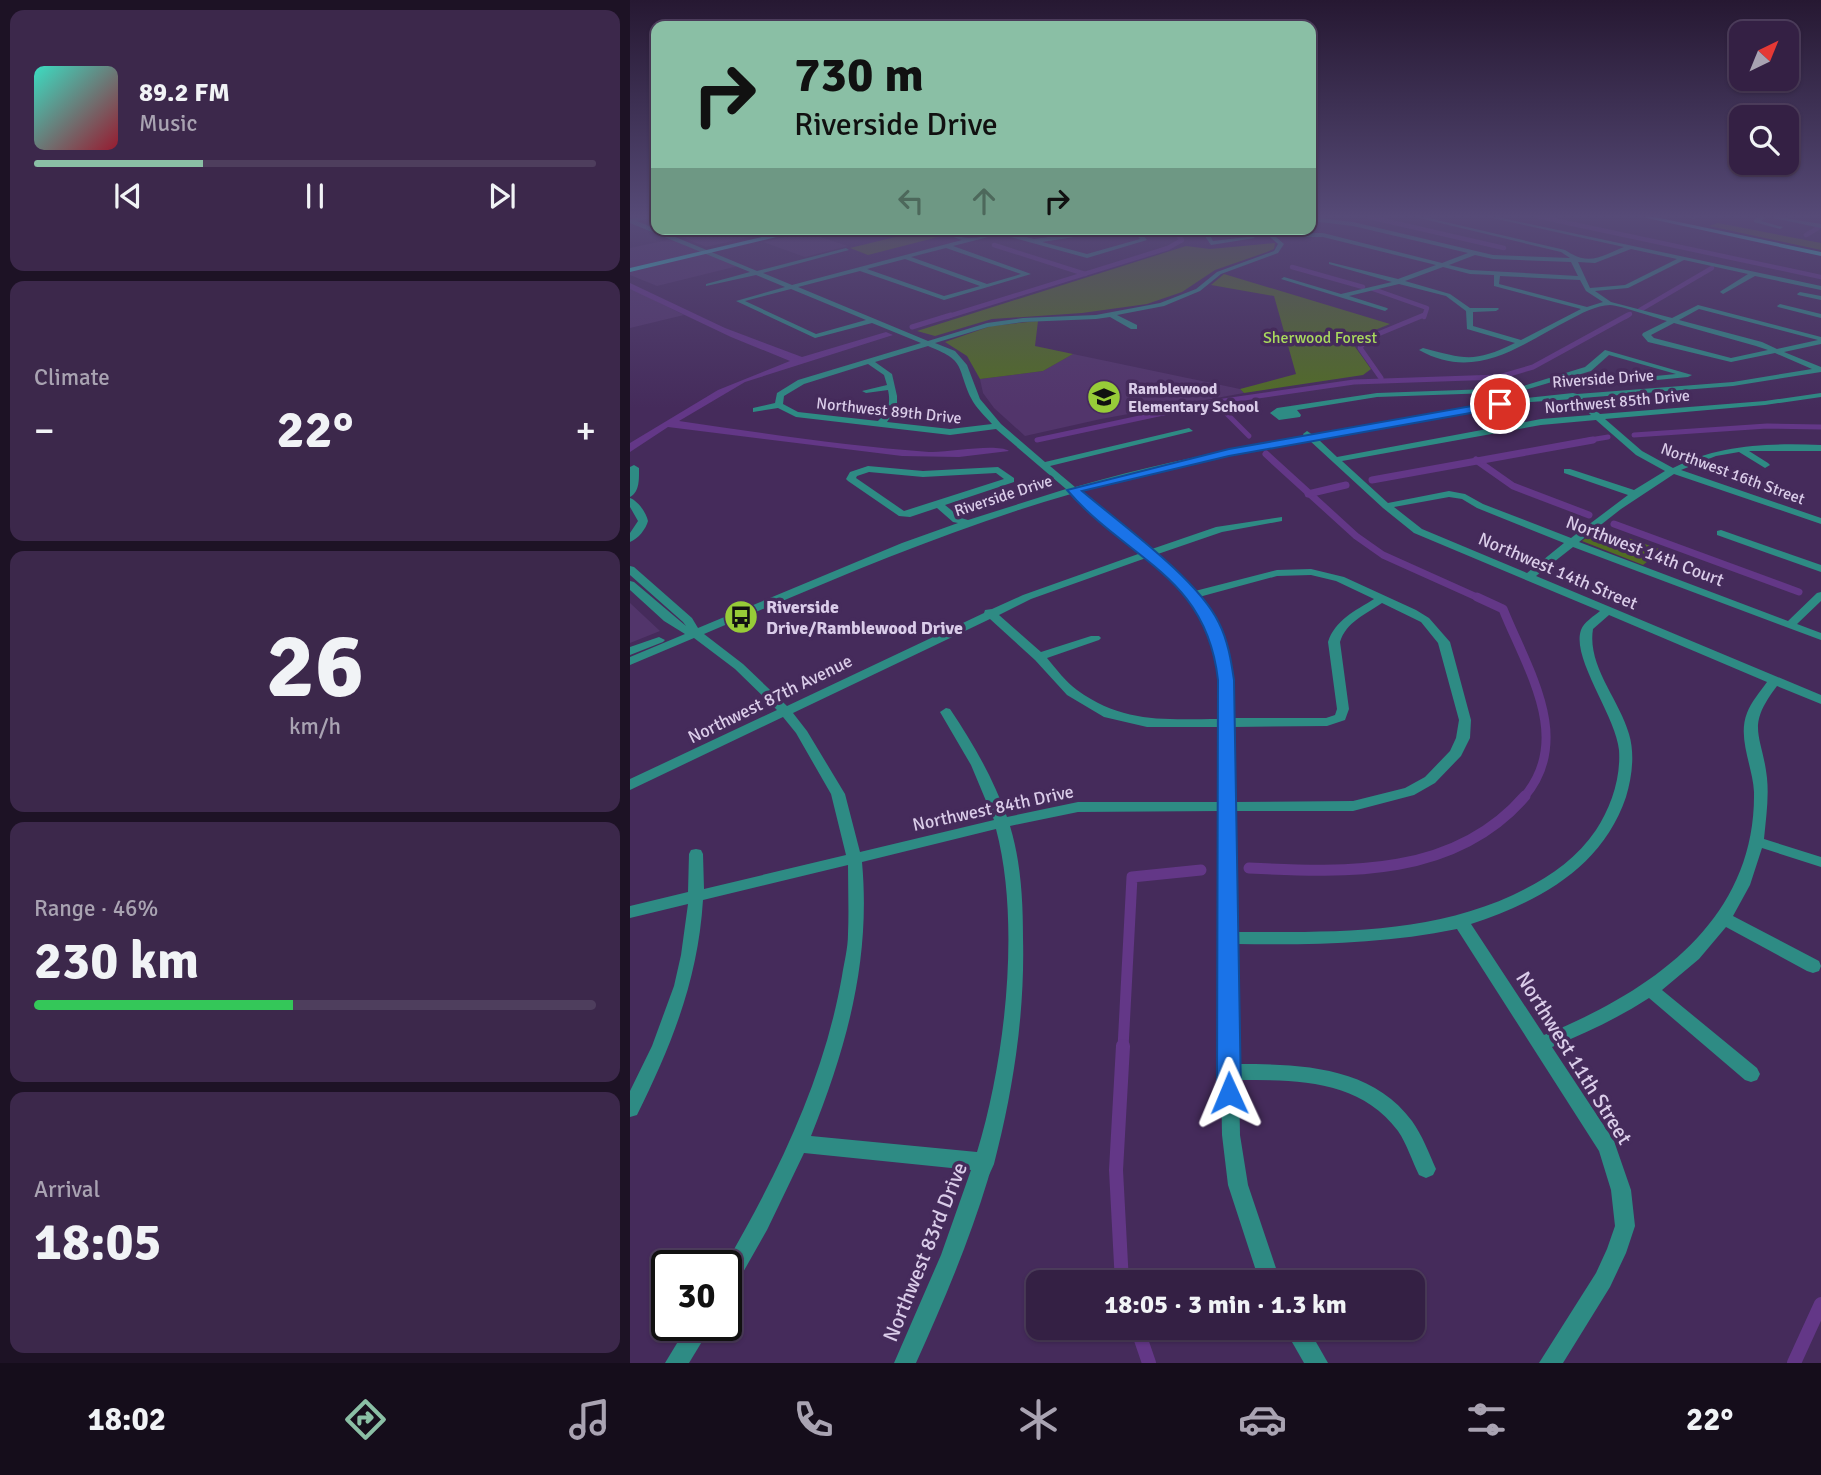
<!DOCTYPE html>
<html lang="en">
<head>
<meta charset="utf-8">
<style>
  body { margin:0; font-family:Signika,sans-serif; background:#3c284b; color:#f1f3f6; height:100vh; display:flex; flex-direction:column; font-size:26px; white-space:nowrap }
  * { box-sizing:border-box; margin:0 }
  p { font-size:23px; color:#a9a3b2 }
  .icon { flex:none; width:38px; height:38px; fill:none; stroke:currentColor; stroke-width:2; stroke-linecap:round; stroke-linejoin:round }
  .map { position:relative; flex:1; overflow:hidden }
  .drawer { display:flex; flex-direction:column; gap:10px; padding:10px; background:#1d1225; width:630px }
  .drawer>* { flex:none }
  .top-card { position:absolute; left:21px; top:21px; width:665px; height:214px; border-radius:14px; box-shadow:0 2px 5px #0004,0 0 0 2px #4e3e5d; background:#8abfa5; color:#111; overflow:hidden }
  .needle { width:46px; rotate:43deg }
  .fabs { position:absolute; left:1099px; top:21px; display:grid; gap:14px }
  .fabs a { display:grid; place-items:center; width:70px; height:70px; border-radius:14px; background:#342044; box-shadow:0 2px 5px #0004,0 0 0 2px #4e3e5d; font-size:35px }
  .speed { position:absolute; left:21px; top:1250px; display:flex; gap:14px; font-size:35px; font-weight:700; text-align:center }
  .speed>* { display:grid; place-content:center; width:91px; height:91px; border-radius:50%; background:#342044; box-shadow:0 2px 5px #0004,0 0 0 2px #4e3e5d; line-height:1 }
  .speed .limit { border:4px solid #111; border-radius:10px; background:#fff; color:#111 }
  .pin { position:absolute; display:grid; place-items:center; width:60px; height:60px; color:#fff; margin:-30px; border:4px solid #fff; border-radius:50%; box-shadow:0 2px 7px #0007 }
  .me { position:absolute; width:77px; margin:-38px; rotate:359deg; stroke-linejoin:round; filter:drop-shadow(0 0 5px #0008) }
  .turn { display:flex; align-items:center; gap:24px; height:147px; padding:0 28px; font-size:32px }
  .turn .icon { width:91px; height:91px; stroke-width:2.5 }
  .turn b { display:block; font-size:49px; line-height:60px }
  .lanes { display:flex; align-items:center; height:66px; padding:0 28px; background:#0003; justify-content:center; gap:35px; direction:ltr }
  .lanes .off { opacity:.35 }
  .big { font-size:52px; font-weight:800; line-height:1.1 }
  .drawer .tile { flex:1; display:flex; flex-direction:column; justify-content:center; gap:10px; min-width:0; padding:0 24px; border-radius:14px; background:#3c284b }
  .drawer .dial { align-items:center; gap:0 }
  .dial b { font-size:91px; line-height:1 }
  .song { display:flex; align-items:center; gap:21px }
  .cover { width:84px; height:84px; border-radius:10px; background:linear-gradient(135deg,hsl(170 70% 55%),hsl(350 70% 35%)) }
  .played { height:7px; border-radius:4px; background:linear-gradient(90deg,#8abfa5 30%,#4e3e5d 30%) }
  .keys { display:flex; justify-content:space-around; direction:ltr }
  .heat { display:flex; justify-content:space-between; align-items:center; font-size:38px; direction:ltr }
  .charge { height:10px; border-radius:5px; background:linear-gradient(90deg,#34c759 46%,#4e3e5d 0) }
  .trip { position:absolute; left:396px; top:1270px; width:399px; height:70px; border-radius:14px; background:#342044; box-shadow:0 2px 5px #0004,0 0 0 2px #4e3e5d; font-weight:800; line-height:70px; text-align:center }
  .tab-bar { display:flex; height:112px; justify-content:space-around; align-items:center; background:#150d1b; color:#a9a3b2 }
  .tab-bar .icon { width:49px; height:49px }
  .tab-bar .active { color:#8abfa5 }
  .tab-bar b { font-size:32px; color:#f1f3f6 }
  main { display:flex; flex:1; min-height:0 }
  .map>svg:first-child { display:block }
</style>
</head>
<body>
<main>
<section class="drawer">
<div class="tile">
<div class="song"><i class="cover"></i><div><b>89.2 FM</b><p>Music</p></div></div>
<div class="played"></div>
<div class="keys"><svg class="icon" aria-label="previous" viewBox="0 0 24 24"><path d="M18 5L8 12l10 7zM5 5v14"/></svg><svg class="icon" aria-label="pause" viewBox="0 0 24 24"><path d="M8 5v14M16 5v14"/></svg><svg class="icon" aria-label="next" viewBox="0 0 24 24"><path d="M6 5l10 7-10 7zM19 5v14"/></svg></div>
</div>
<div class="tile"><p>Climate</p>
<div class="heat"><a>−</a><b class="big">22°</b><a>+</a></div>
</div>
<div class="tile dial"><b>26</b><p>km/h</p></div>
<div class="tile"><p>Range · 46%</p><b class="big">230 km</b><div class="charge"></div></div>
<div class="tile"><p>Arrival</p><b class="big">18:05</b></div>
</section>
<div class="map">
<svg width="1191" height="1363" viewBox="0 0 1191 1363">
  <rect width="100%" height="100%" fill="#452b5b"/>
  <g fill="#52356b">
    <polygon points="44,229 154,229 76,247 37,231"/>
    <polygon points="176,232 187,236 218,246 175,257 133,242"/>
    <polygon points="42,239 108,266 27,286 0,275 0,248"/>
    <polygon points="0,288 54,315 0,328"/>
    <polygon points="443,354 610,389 614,393 471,419 395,436 364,408 353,393 350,379 413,371"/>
    <polygon points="0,603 30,631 0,643"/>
  </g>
  <g fill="#516d23">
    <polygon points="1088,223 1191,243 1191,250 1079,226"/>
    <polygon points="294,230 312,236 238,255 220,248"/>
    <polygon points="645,243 644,249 637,252 585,270 552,292 517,304 452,313 362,319 305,336 287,331 556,246 580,249"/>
    <polygon points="594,274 760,324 725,338 723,344 741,369 733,375 614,393 610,389 666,374 644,296 581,285"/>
    <polygon points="408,321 405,346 443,354 413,371 350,379 337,356 315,342 361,326"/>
    <polygon points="969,528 1032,550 1013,565 952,541"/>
  </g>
  <path fill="#633787" d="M0 283 95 328 172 357 256 332 263 335 115 382 49 421C132 433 216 446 299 452 319 453 365 443 379 451L329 457 272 456 38 427 0 452V443L88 390 160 361 101 337 0 289Z"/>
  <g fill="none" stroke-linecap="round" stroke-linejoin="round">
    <g stroke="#633787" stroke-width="4.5">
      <polyline points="739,217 874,248"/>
      <polyline points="910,217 1191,277"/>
      <polyline points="1176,235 1188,228"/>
      <polyline points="364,245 455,274"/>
      <polyline points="662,267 733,287"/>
      <polyline points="743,289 797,308 794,317"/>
      <polyline points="1010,310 1082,268"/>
      <polyline points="316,317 538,248 552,240 542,229"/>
      <polyline points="995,317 1000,314"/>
    </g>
    <g stroke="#633787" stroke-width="5">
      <polyline points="282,327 321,315"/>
      <polyline points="751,378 730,348 736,339 794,315"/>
      <polyline points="586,403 619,436"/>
      <polyline points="1004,435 1137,426 1191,427"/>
      <polyline points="407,440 580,403 724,382 869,377 903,367 998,315"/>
      <polyline points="954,441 978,437"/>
    </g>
    <g stroke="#633787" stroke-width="7">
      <polyline points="636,454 726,536 753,555 851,599"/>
      <polyline points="846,460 883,486 959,515"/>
      <polyline points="742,480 963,440"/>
      <polyline points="678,494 716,485"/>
      <polyline points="984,524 1169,592"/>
    </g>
    <path stroke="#633787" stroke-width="9" d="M847 597 873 609C897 669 944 739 894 797"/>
    <g stroke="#633787" stroke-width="11">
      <path d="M619 868C718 873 825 877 895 796"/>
      <polyline points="493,1048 502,877 571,870"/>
    </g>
    <g stroke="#633787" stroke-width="14">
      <polyline points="492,1283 486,1170 493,1046"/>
      <polyline points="507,1328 519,1363"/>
      <polyline points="1164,1363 1191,1304"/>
    </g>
    <g fill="#2e8b84" fill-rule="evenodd">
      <path d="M14 217H24L7 221 127 271 216 248 219 250 133 273 162 285 332 240 300 229C314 229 326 238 339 238 353 239 368 229 384 229L377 232 404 239 455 232 457 235 412 242 457 254 510 239 502 229H508L517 240 457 258 370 234 323 246 401 274 314 300 230 271 168 287 298 341 357 323 393 318 466 315 530 303 566 289 587 272 644 251 648 244 631 229H638L642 233H693L812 263 838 253 723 226 681 221V217L723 222 863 255 940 258 931 252 785 217H794L935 250C959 266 969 257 994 247L858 217H867L1191 286V290L1125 276 1093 294 1090 292 1091 291 1118 274 1054 260 998 288 965 291 981 302 1042 318 1068 305 1191 337V344L1154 352 1191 367V372L1103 386 952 398 970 414 1135 401 1191 393V397L1135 405 975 419 1012 451 1043 468C1089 444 1140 443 1191 445V451H1119L1138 463 1140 465 1135 468 1109 452 1086 456 1051 470 1191 518V524L1044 474 991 509 949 542 1158 621 1187 593 1191 592V601L1167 624 1191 633V640L943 547 906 576 1191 695V704L1147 686C1115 728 1132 733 1137 778 1139 798 1136 818 1134 839L1191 857V867L1132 848 1120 885 1103 916 1189 961 1191 966 1189 971 1183 973 1177 971 1096 927 1069 959 1032 990 1127 1068 1130 1074 1127 1080 1121 1082 1115 1080 1019 998C988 1018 956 1033 922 1047L984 1141 1001 1190 1005 1226 996 1253 980 1287 933 1363H909L966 1273 977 1249 985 1226 981 1190 969 1151 827 929C754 944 682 945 607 944L609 1064C670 1064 742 1066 782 1121 792 1135 799 1153 806 1169L803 1175 796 1178 789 1175C782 1161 777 1144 768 1131 730 1080 668 1080 609 1080L610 1135 618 1185 651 1283H630L598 1185 592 1135 591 1077 589 1072 591 1067 590 811 448 812 380 826C391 862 393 901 393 938 395 1014 383 1091 364 1164 362 1169 359 1174 358 1179 339 1242 313 1303 286 1363H264L311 1255 341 1170 174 1153 137 1230 103 1290 96 1293V1265H95C147 1175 194 1080 212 976 214 963 218 948 218 934 219 912 218 888 218 865L73 900C68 980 42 1044 7 1115L0 1117V1091L22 1046 44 986 51 955 58 904 0 918V906L58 892 59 854 61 850 66 849 71 850 73 854 74 889 216 855 201 794 166 733 153 717 0 790V779L147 710 105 669 64 638 0 665V657L55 634 34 621 0 590V581L4 582 56 626 53 622 0 575V566L4 567 62 618 68 628 272 543 328 523 323 522 307 508 280 517 269 516 218 481 216 479 220 472 238 466 293 471 368 467 384 478V482L315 505 331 518 338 520 436 489 366 429 320 435 166 417 148 408 123 412V408L145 403 147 393 168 380 291 343 242 323 185 338 106 301 155 287 126 275 76 286V284L120 272 0 223V219ZM646 237H693L806 265 768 279 699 262V264L762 282 711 294 654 277 651 279 755 311 758 309 757 308 719 296 769 284 816 296 836 311 837 329 885 343C844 363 835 359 793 348L789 350C846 382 890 345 939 320 950 314 967 305 980 305 992 306 1023 317 1037 321L1013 333 1012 335 1018 342 1101 362 1145 353 1182 369 1103 382 947 394 943 393 888 399 683 435 677 431 673 434 674 436C597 450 520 465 445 487L420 466 563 431 559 428 415 462 371 424 350 399 337 365 325 351 305 343 358 327 393 322 466 319 480 317 501 329H507V325L487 315 534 306 570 291 591 274 648 253 654 244ZM316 248 391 274 357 284 281 257ZM1001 249 1047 259 995 285 960 288 948 262 965 263ZM845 255 863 259 941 262 948 276 840 270 819 265ZM275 259 350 286 314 296 237 269ZM813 267 840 274 864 275V286L951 309 891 340 843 326V312L866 311 869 309 868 308H840L820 294 775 281ZM870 276 950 280 956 291 973 302 957 307 869 284ZM161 289 236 320 186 334 115 301ZM1069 309 1188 340 1147 349 1132 342 1049 320ZM1044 323 1126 346 1138 350 1101 358 1024 338 1021 335ZM298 346C336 361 326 365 341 398 346 408 355 416 362 424L320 429 257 422 267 407V396L262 374 245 362ZM238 364 254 375 257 385 232 391 236 393 258 390C261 404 258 411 248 421L168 412 153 404 154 396 174 384ZM943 399 961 415 911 419 707 457 688 439 888 403ZM966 420 1006 455 1035 471 1004 490 940 469H934V473L998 495 941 538 853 504 835 494 819 491 758 503 712 461 911 425ZM679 440 753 508 784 533 970 611C964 616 954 622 951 630 941 658 986 716 989 750 991 778 981 807 966 830 946 860 915 880 883 895 796 935 701 932 607 932L605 811H723L784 795 805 783 831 756 840 738 841 720 820 642 799 618 786 610 714 577 681 569 647 570 565 591 525 555 592 532 652 521V517L586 527 519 550 450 491C525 470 602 454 679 440ZM239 472 293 477 366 473 374 479 274 511 226 478 227 476ZM441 494 511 553 393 595 362 609 355 610 354 613 157 706 113 664 74 634C195 583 315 530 441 494ZM819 497 832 499 847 508 934 543 897 573 792 529 764 507ZM516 558C579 612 590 636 590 719 535 719 494 724 447 690 436 682 426 669 417 658L469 640 471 638 469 636H461L411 652 369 615 401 599ZM681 575 706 581 744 599C725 611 705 620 698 642L707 709 705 715 696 718H603C602 674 598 633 569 597L647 576ZM752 603 791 622 808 643 829 720 826 738 820 751 795 777 775 788 723 801 604 802 603 727 697 726 715 720 719 709 710 642C716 622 736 614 752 603ZM979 615 1137 682C1130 692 1121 702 1117 713 1107 738 1123 767 1124 792 1126 921 1021 992 914 1035L841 924C908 902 972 868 996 797 1002 777 1005 754 999 734 989 699 957 666 963 629ZM360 619 405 660 437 695 474 717 517 727H590V802H448L377 817C363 778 343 743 320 709L316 708 310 712 341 765 364 820 230 852 215 794 177 731 163 713ZM366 829C391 923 375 1061 347 1152L181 1136C217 1046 241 960 232 862Z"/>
      <polygon points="1058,217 1067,217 1064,219"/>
      <polygon points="1129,217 1136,217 1131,221 1153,227 1150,229 1124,222 1124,220"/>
      <polygon points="1138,217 1149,217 1191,224 1191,228"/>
      <polygon points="570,229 576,229 583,241 617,237 607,229 614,229 625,238 581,245"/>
      <polygon points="1170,292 1191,296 1191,300 1168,295 1167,294"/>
      <polygon points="1150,304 1191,314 1191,318 1148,307 1147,306"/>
      <path d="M975 350 1062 375 1058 377 964 386 932 379 888 392 747 397 667 410 671 415 670 417 649 420 640 413 647 408 747 393 887 388 955 367ZM979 355 1046 374 964 382 941 377 961 371Z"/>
      <path d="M4 465 9 468C9 478 10 492 0 497V467Z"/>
      <path d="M0 498C8 501 16 512 18 521 16 529 8 539 0 542V533L8 521 0 507Z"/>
      <polygon points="1091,530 1191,565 1191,572 1087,535 1087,531"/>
      <polygon points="29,637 35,640 33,642 0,655 0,647"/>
      <polygon points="58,1325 82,1325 59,1363 35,1363"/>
      <polygon points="654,1328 678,1328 698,1363 674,1363"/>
    </g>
    <g fill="#2ed6ca" fill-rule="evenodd">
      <polygon points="1012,217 1025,217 1191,252 1191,256"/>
      <polygon points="166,229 180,229 0,272 0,268"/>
    </g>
  </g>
  <linearGradient id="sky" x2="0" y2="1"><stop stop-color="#261832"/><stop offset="0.53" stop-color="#564a77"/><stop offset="1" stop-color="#564a77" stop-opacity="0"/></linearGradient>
  <rect width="1191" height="408" fill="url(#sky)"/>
  <path fill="#1a73e8" stroke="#114b97" stroke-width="2" d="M870 401 876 404 874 407 599 456 452 491C491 524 568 579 589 623 598 641 601 660 604 680L611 1093 607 1100 599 1103 590 1100 587 1093 588 680C576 574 498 561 437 490L599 449Z"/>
  <defs>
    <g id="school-disc" transform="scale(1.75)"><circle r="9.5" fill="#97cc38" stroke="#452b5b"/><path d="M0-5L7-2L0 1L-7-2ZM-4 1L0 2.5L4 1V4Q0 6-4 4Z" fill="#111"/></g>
    <g id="bus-disc" transform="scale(1.75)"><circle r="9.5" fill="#97cc38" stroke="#452b5b"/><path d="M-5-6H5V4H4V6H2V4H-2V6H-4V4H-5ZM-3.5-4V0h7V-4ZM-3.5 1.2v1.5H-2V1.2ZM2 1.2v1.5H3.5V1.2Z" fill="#111"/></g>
  </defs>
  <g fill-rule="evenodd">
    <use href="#school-disc" x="474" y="397"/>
    <use href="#bus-disc" x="111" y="617"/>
  </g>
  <g text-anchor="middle" stroke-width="7" stroke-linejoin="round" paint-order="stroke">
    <g font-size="16" fill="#a9d95d" stroke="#452b5b">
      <text x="690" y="343">Sherwood Forest</text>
    </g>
    <g font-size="16" fill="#dacce9" stroke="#452b5b">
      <text transform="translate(973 378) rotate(-4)" y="6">Riverside Drive</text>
      <text transform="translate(987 401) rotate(-5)" y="6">Northwest 85th Drive</text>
      <text transform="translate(259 410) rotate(6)" y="6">Northwest 89th Drive</text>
      <text transform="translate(1103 473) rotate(20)" y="6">Northwest 16th Street</text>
      <text transform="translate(373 495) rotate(-18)" y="6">Riverside Drive</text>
    </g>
    <g font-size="16" font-weight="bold" fill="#dacce9" stroke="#452b5b" text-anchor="start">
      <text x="498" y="394">Ramblewood<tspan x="498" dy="18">Elementary School</tspan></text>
    </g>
    <g font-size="18" fill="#dacce9" stroke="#452b5b">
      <text transform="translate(1015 551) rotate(21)" y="6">Northwest 14th Court</text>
      <text transform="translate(928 571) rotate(23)" y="6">Northwest 14th Street</text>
      <text transform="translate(140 699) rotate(-26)" y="6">Northwest 87th Avenue</text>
      <text transform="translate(363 808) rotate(-12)" y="6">Northwest 84th Drive</text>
    </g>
    <g font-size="18" font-weight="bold" fill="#dacce9" stroke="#452b5b" text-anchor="start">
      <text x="136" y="613">Riverside<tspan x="136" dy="21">Drive/Ramblewood Drive</tspan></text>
    </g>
    <g font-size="21" fill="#dacce9" stroke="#452b5b">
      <text transform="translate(944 1058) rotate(58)" y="7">Northwest 11th Street</text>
      <text transform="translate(295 1252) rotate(-68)" y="7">Northwest 83rd Drive</text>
    </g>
  </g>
</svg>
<div class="fabs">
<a><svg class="needle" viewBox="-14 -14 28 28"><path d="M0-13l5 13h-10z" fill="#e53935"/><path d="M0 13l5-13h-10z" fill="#a9a3b2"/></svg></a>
<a><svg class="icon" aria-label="search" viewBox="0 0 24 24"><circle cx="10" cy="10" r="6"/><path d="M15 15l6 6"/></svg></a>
</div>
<div class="speed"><div class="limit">30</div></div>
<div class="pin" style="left:870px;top:404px;background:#d93025"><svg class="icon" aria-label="arrive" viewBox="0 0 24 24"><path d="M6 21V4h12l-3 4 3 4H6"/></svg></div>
<svg class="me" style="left:599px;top:1093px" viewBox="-20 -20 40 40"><path d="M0-17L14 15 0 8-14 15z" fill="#1a73e8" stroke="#fff" stroke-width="4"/></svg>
<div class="trip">18:05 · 3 min · 1.3 km</div>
<div class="top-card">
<div class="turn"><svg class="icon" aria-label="right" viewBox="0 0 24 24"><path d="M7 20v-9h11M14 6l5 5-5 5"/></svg><div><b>730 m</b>Riverside Drive</div></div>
<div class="lanes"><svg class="icon off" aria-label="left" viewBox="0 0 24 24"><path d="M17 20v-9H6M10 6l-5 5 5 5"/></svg><svg class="icon off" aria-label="ahead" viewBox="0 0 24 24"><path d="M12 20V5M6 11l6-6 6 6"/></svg><svg class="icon" aria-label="right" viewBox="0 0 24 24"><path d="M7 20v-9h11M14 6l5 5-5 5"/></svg></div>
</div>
</div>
</main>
<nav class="tab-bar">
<b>18:02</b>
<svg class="icon active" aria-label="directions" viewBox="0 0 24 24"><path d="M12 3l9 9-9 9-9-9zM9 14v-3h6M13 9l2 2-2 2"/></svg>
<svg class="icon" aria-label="music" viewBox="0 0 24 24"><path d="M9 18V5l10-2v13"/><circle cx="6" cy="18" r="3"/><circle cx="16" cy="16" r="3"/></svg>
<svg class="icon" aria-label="phone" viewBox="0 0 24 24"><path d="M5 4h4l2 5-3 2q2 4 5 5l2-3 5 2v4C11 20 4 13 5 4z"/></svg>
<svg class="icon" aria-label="climate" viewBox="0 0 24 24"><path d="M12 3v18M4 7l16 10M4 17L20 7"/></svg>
<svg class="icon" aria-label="car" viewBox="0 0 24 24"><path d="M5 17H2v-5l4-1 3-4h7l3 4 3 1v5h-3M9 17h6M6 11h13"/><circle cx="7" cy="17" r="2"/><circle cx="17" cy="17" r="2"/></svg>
<svg class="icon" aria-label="filters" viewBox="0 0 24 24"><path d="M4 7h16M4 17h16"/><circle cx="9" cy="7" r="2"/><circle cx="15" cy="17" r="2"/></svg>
<b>22°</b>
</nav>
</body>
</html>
